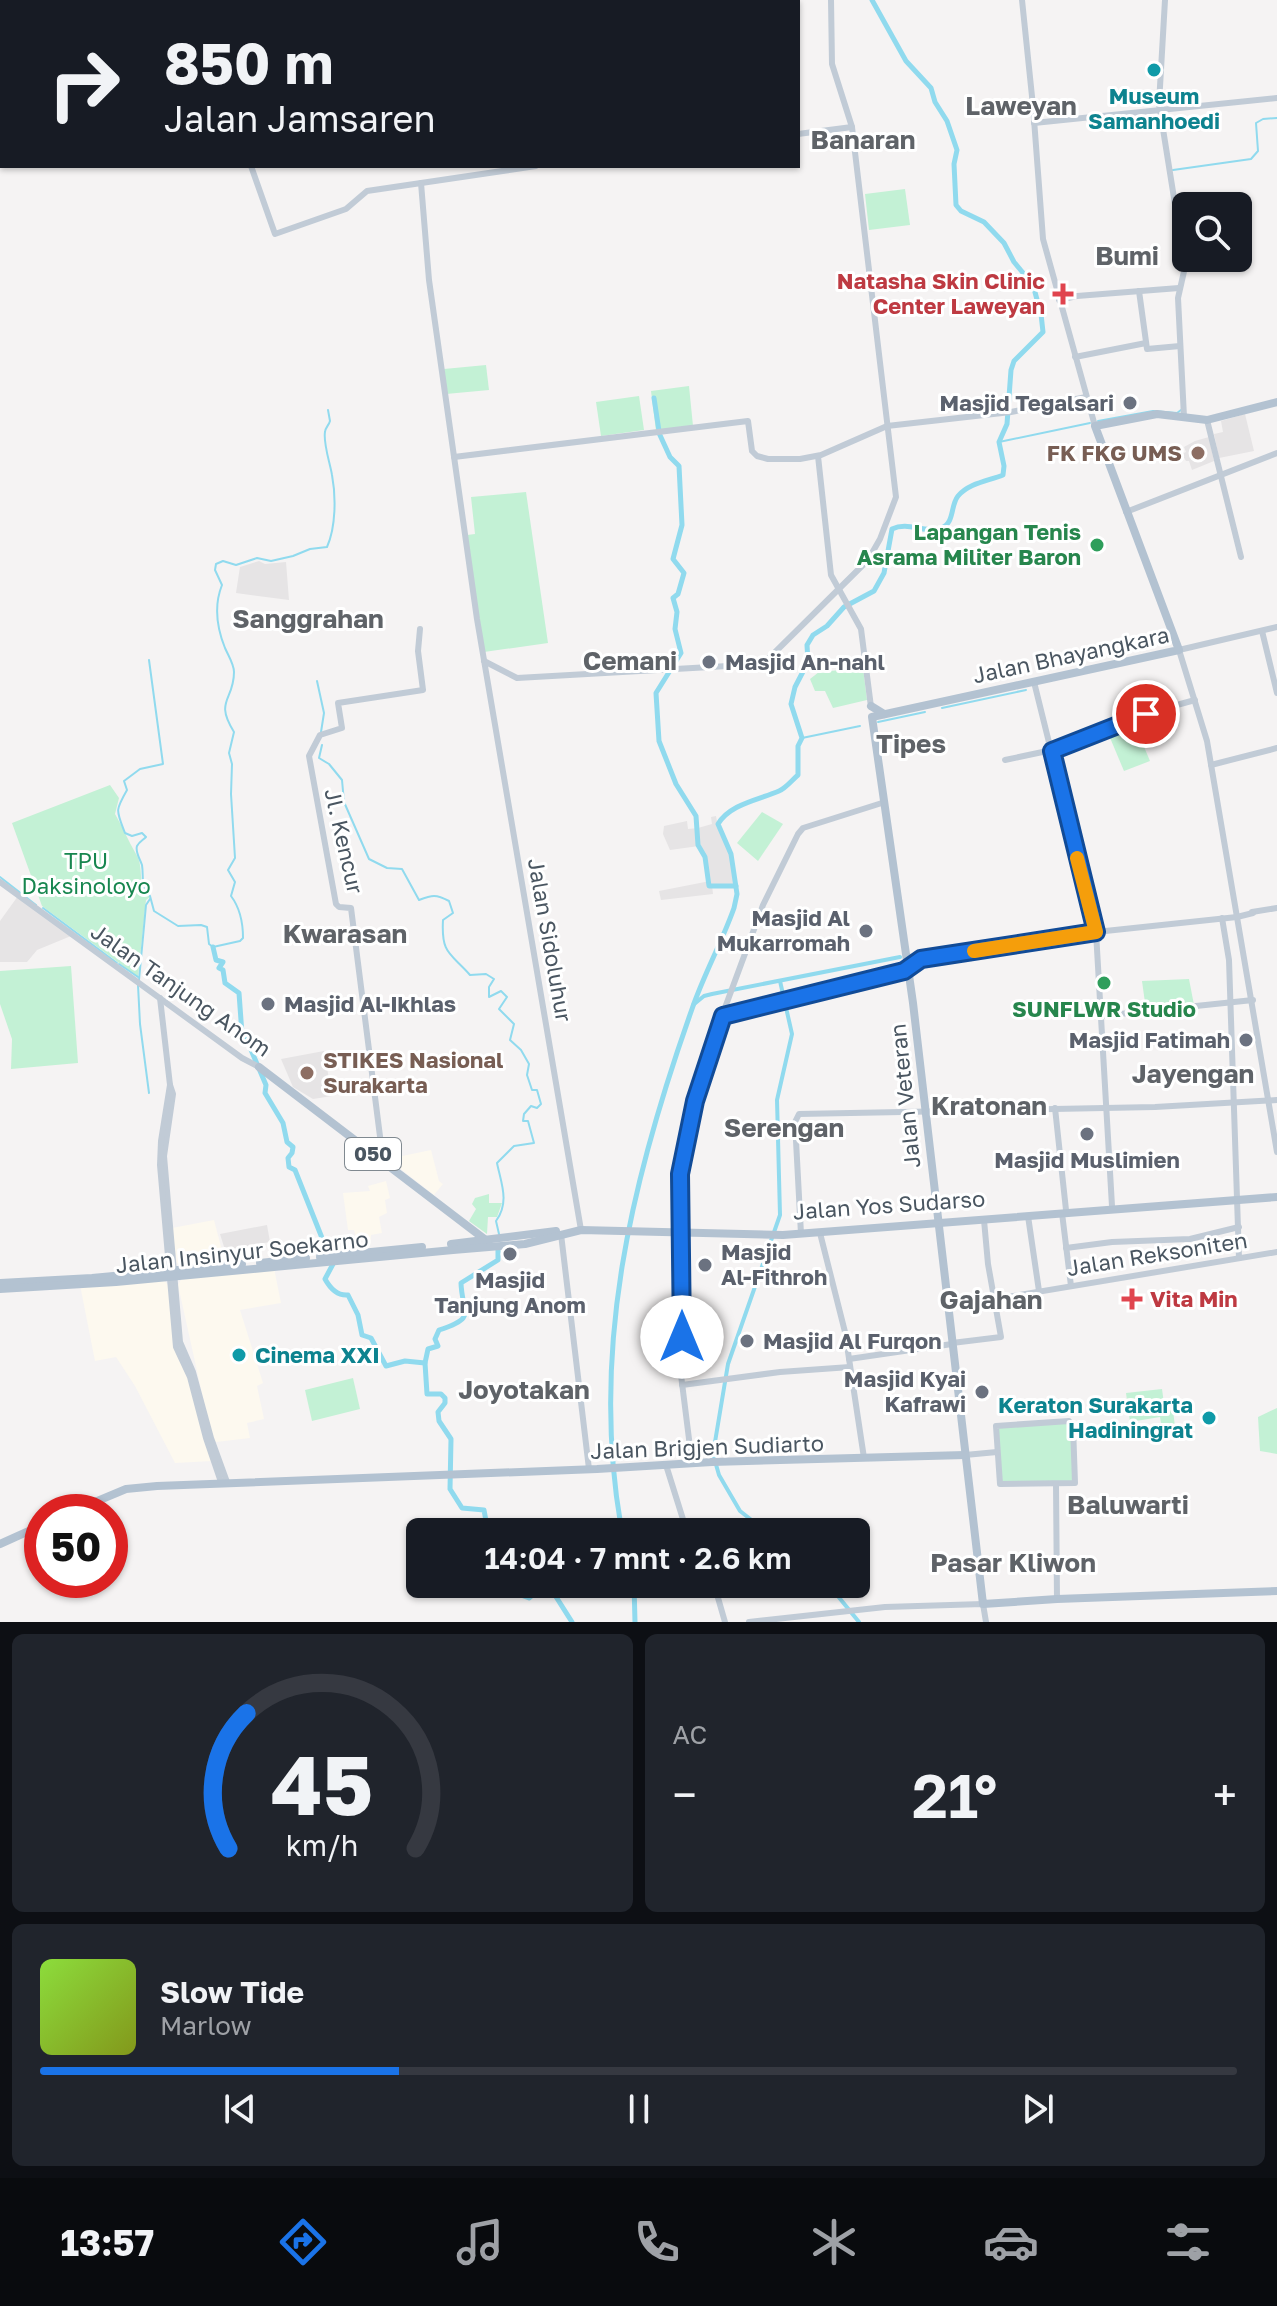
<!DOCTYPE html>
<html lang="id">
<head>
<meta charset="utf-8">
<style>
  body { margin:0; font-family:"Golos Text",sans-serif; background:#20242c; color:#f1f3f6; height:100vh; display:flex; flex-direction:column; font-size:30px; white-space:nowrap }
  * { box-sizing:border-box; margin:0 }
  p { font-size:26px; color:#9ea1a6 }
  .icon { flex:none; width:44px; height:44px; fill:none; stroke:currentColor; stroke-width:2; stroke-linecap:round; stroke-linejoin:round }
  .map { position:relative; height:1622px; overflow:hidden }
  .drawer { display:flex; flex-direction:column; gap:12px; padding:12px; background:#0d0f14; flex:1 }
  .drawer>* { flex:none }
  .guide { position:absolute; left:0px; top:0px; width:800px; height:168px; box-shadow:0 2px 6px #0004; background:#171b24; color:#f1f3f6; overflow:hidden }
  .buttons { position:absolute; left:1172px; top:192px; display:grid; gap:16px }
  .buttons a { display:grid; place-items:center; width:80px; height:80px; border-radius:12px; background:#171b24; box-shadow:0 2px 6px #0004; font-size:40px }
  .speed { position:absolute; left:24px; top:1494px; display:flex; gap:16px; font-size:40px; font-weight:700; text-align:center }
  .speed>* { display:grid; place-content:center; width:104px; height:104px; border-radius:50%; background:#171b24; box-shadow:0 2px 6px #0004; line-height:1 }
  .speed .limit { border:12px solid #d22; background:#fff; color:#111 }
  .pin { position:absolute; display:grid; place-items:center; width:68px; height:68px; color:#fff; margin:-34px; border:4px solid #fff; border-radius:50%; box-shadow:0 2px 8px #0007 }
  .me { position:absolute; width:88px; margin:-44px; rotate:0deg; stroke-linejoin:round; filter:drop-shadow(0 0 6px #0008) }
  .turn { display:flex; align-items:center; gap:28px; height:168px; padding:0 32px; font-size:36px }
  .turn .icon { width:104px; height:104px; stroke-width:2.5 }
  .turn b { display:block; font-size:56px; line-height:68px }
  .big { font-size:60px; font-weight:600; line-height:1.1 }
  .drawer .card { flex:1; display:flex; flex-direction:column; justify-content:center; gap:12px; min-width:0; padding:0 28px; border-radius:12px; background:#20242c }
  .drawer .dial { align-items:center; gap:0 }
  .dial svg { height:208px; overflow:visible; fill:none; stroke:#363941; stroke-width:7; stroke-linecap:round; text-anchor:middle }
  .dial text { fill:#f1f3f6; stroke:none }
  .song { display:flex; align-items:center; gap:24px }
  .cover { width:96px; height:96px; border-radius:12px; background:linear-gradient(135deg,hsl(90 70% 55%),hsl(70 70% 35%)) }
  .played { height:8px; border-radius:4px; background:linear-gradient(90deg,#1a73e8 30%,#363941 30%) }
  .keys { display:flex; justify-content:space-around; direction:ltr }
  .heat { display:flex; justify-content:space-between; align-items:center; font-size:44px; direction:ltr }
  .drawer .tiles { flex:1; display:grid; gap:12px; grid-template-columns:1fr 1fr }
  .card:last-child { grid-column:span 2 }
  .trip { position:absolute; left:406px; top:1518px; width:464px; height:80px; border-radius:12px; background:#171b24; box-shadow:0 2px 6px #0004; font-weight:600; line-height:80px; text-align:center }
  .menu { display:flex; height:128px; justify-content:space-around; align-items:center; background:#090b0e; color:#9ea1a6 }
  .menu .icon { width:56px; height:56px }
  .menu .active { color:#1a73e8 }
  .menu b { font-size:36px; color:#f1f3f6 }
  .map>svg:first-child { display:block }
</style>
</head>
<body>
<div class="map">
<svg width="1277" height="1622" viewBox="0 0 1277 1622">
  <rect width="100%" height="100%" fill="#f5f3f3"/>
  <g fill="#fdf9ef">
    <polygon points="431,1150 439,1181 443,1184 434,1195 388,1159"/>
    <polygon points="386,1181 390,1198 385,1200 387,1213 379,1217 382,1233 371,1235 370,1246 364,1247 362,1236 356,1237 354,1230 348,1230 343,1193 370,1191 368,1186"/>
    <polygon points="214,1220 225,1262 183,1266 177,1263 172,1228"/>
    <polygon points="274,1268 281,1303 240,1310 263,1383 257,1386 264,1419 247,1423 250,1438 216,1442 211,1434 178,1285 182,1278"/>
    <polygon points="163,1279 168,1285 177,1356 188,1375 212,1461 175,1463 135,1386 116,1357 95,1361 80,1285"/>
  </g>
  <g fill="#e6e4e5">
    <polygon points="1245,414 1254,451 1219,458 1214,434 1223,432 1221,421"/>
    <polygon points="1209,437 1214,461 1192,470 1189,461 1186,461 1182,454 1186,452 1184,447 1195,441"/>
    <polygon points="259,561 265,564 286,562 289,600 236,593 240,567"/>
    <polygon points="716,816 719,832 729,850 735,886 712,885 713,894 661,900 659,891 710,881 705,855 699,846 670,850 663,834 664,826 687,821 688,829 698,828 712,824 711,817"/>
    <polygon points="18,896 71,936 37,950 27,962 0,962 0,921"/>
    <polygon points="324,1051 332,1096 313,1099 293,1087 281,1059"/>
    <polygon points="267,1225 270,1242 225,1250 220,1234"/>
  </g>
  <g fill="#c3f1d5">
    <polygon points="905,189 910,225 869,230 865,194"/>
    <polygon points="486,365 489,390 446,394 444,369"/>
    <polygon points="689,386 693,426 656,431 651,391"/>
    <polygon points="639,396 644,430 601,436 596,402"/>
    <polygon points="526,492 548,643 484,652 467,535 475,534 471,497"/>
    <polygon points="863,668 867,700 833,708 825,691 815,691 810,679 819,672"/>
    <polygon points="1134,723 1150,761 1124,771 1108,733"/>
    <path d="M110 785 119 798 115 814C123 827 128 841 136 854 145 868 136 886 150 897L146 900 138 977 42 906 12 823Z"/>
    <polygon points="762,812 783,824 758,861 737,843"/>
    <polygon points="71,966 78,1063 11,1069 12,1039 0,1004 0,971"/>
    <polygon points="1189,979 1194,1005 1146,1010 1142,981"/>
    <polygon points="489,1194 489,1203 502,1203 497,1217 488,1217 487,1234 469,1221 476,1209 472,1204 475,1198"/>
    <polygon points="353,1378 360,1409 312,1421 305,1390"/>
    <polygon points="1162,1389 1165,1411 1173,1410 1175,1427 1162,1429 1160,1417 1130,1422 1126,1393"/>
    <polygon points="1277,1408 1277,1454 1260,1451 1258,1417"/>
    <polygon points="1070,1423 1074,1482 1001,1483 998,1427"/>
  </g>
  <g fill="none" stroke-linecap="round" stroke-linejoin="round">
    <g stroke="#90daee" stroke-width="2">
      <polyline points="1173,170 1251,159 1258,151 1256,123 1263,119 1277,118"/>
      <polyline points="1098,421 1153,411 1177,413 1181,410"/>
      <polyline points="999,442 1090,423"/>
      <path d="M149 660 163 764 140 769 124 781 127 790C115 811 116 810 125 833L132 836 142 833 146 837C143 840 139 842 137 846 135 852 140 859 142 865 144 878 140 886 150 896L154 911 178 926 201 925 207 927 209 944 213 947 240 941 243 938C243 924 240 908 231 896L235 882 228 870 235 858 231 794 232 764 229 753 234 732C214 700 234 701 234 672 234 664 228 655 225 648 217 628 214 605 222 585L215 570 216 564 223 561 236 565 257 558 271 561 293 556 310 549 327 547C336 527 336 496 332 475 330 463 323 443 325 432 325 428 329 425 330 421L328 410"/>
      <polyline points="317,681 324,713 321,732"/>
      <polyline points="942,708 1026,690"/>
      <polyline points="878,722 925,712"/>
      <polyline points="802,738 860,726"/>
      <path d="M322 745 319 758 329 764 342 780 344 802 369 859 387 868 402 869 419 900C432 895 436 894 449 901L453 913 443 920C441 955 451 953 470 975L486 974 494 979 489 987V997L501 991 507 997 499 1009 514 1024 510 1040 521 1050 529 1064 527 1075 532 1090H537L541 1104 537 1108 531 1106 524 1114 523 1121H528L534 1143 514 1146 497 1163C501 1183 510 1202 496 1221L499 1234"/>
      <polyline points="0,877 36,905"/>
      <polyline points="43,908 117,963"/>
      <polyline points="119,964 138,977"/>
      <polyline points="139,980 146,905 150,899"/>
      <polyline points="138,985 140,1024 149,1093"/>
    </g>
    <g stroke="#90daee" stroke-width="4">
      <polyline points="780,981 792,1034 777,1100 780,1215 728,1364 713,1454 719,1475 740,1511 754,1522 782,1532"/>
      <polyline points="693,1005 704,996 712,994 900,957"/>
      <polyline points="828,1584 859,1622"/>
    </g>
    <g stroke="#90daee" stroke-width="5">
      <polyline points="654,398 659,431"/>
      <polyline points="659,433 670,457 679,466 682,525 673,559 684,573 678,594 673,598 677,612 675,629 681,653 656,693 659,741 676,784 696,816 698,845 705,857 709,886 736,886"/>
      <polyline points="213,947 216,960 223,962 219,968 223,970 225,983 239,993 242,1034 246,1038 266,1085 265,1093 283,1123 287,1142 293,1147 292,1153 288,1158 289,1167 295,1170 328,1253"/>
      <path d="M333 1264 325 1279C330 1288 338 1296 348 1295L358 1315 362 1335 371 1338 386 1366 405 1361 425 1363"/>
      <path d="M488 1532 484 1510 462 1508 450 1489 451 1439 439 1421 438 1412 445 1403V1398L441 1394H427L425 1363 428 1349 438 1346 435 1339 439 1330C478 1317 462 1314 461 1283L498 1260V1250"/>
      <path d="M622 1532C589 1352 632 1178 692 1009 704 974 722 942 734 908L737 894 731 854 718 824C730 804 758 800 779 791 786 788 792 780 798 775V746L802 738 791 704 795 687 808 662 807 645 813 635 827 626 844 607 874 591 884 573 892 529C909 521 924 534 941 528 955 523 950 506 958 496 969 483 988 481 1003 475L1004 466 999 442 1007 424 1011 370 1014 361 1043 332 1041 314 1033 285 1014 262 1004 243 984 222 961 211 956 205 954 164 957 150 947 121 935 102 931 88 906 61 872 0"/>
      <polyline points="520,1584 521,1595 529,1598 541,1588 553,1592 572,1622"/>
      <polyline points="634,1584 635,1622"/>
    </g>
    <g stroke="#c1cbd6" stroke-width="6">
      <polyline points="179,0 179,2"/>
      <polyline points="1022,0 1033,106 1043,239 1095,426"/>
      <polyline points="1165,0 1159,104 1185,267 1178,298 1184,417"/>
      <polyline points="0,81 2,81"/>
      <polyline points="1034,123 1277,98"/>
      <polyline points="798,134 852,127"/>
      <polyline points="251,166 275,234 346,209 367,191 536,166"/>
      <polyline points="421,183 429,280 477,619 581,1230"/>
      <polyline points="1139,291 1147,349 1180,346"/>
      <polyline points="1059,300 1077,296 1179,288"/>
      <polyline points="1075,357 1146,343"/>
      <polyline points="1207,420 1241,557"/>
      <polyline points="818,456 831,575 861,629 871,707"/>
      <polyline points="454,457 748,421 752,451 757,456 768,459 800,459 821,455 887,426 1011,412 1086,397"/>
      <polyline points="1126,512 1277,453"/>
      <polyline points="1277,627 1179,650 1207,741 1277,1152"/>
      <polyline points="1262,631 1277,693"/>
      <polyline points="484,661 517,678 763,664 868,560 880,539 896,497 852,127 832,64 831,0"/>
      <polyline points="1034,682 1096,932 1112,1206"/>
      <polyline points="1052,751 1155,711 1195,700"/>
      <polyline points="1005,760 1052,750"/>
      <polyline points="1211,765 1277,748"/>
      <polyline points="0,882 242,1058 259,1067"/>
      <polyline points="1252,912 1277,908"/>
      <polyline points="1222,918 1229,960 1239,1258"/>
      <polyline points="906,956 921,959 1096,932 1237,917 1253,913"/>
      <polyline points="160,998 170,1085 173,1094 164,1156 180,1342 193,1372 211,1438 227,1482"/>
      <polyline points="723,1016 904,971 921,959"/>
      <polyline points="1101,1016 1253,1000"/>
      <polyline points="170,1085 161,1141 160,1165 176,1347 190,1377 206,1438 221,1482"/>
      <polyline points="1055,1108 1066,1210"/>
      <polyline points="383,1160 351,908 339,907 336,904 309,756 320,735 342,728 338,703 423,690 418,651 420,629"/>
      <polyline points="1062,1213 1071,1286"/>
      <polyline points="1028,1216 1039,1291"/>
      <polyline points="820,1233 845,1332 864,1458"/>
      <polyline points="561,1234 589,1469"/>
      <polyline points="801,1234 795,1122 799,1114 1155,1107 1277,1100"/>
      <polyline points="1066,1248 1112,1242 1190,1239 1239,1227"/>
      <polyline points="995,1299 1277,1252"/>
      <polyline points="952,1343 1001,1337 988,1264 984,1220"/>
      <polyline points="849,1359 952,1344"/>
      <polyline points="682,1385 780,1372 850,1367"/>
      <polygon points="1069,1421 1073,1426 1075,1483 1000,1484 996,1426"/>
      <polyline points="965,1455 997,1452"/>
      <polyline points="692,1463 681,1375 681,1165 695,1101 726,1005 763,905 798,834 803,828 885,802"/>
      <polyline points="666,1465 687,1532"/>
      <polyline points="1056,1484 1057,1599"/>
      <polyline points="714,1584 725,1622"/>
      <polyline points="749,1622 885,1607 983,1604 986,1622"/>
    </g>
    <g stroke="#b3c2d1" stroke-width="8">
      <polyline points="1277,402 1207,420 1157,414 1095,426 1179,650 872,717 913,1003 983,1604 1057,1599 1277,1591"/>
      <polyline points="871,706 884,714"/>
      <polyline points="259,1067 487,1241"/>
      <polyline points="451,1244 556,1231"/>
      <polyline points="320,1257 422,1247"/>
      <polyline points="260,1263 306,1258"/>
      <polyline points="0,1283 92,1278 242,1264"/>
      <polyline points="0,1289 116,1282 453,1250 525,1244 581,1230 783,1235 1277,1197"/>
      <polyline points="71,1512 126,1489 157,1486 597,1469 712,1462 965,1455"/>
      <polyline points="0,1544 42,1525"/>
    </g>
  </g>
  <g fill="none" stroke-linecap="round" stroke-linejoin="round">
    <g stroke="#114b97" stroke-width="20">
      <polyline id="route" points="682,1337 680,1174 695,1101 723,1016 904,971 921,959 1096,932 1052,751 1146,714"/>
    </g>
    <use href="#route" stroke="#1a73e8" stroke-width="14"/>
    <polyline stroke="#f59e0b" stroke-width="14" points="974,951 1096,932 1077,858"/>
  </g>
  <g fill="#0f9aa8" stroke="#fff" stroke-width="3">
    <circle cx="1154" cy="70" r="8"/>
    <circle cx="239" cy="1355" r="8"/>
    <circle cx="1209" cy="1418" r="8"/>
  </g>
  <g fill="#e0444e" stroke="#fff" stroke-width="3">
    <path d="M1059 282h8v8h8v8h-8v8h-8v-8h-8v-8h8z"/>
    <path d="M1128 1287h8v8h8v8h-8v8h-8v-8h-8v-8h8z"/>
  </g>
  <g fill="#6b7280" stroke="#fff" stroke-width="3">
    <circle cx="1130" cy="403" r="8"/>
    <circle cx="709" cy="662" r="8"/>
    <circle cx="866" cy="931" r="8"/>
    <circle cx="268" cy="1004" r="8"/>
    <circle cx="1246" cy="1040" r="8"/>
    <circle cx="1087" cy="1134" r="8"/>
    <circle cx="510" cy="1254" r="8"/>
    <circle cx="705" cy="1265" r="8"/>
    <circle cx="747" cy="1341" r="8"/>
    <circle cx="982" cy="1392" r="8"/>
  </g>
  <g fill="#8d6e63" stroke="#fff" stroke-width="3">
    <circle cx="1198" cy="453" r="8"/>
    <circle cx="307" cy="1073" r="8"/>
  </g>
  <g fill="#2e9e5b" stroke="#fff" stroke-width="3">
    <circle cx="1097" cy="545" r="8"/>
    <circle cx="1104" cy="983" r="8"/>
  </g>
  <g text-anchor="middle" stroke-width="6" stroke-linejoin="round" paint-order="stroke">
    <rect fill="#fff" stroke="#808990" stroke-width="2" x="345" y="1138" width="56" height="32" rx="6"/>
    <g font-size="20" font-weight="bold" fill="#4a5661">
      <text x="373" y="1161">050</text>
    </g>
    <g font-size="22" font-weight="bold" fill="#0d838f" stroke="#fff">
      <text x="1154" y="104">Museum<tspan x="1154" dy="25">Samanhoedi</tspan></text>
      <text x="255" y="1363" text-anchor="start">Cinema XXI</text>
      <text x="1193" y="1413" text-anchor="end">Keraton Surakarta<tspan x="1193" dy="25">Hadiningrat</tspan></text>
    </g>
    <g font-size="22" font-weight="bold" fill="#be3a42" stroke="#fff" text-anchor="end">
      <text x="1045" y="289">Natasha Skin Clinic<tspan x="1045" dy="25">Center Laweyan</tspan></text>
      <text x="1150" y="1307" text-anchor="start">Vita Min</text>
    </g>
    <g font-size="22" font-weight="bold" fill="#5b616d" stroke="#fff" text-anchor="end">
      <text x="1114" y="411">Masjid Tegalsari</text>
      <text x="725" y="670" text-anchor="start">Masjid An-nahl</text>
      <text x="850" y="926">Masjid Al<tspan x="850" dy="25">Mukarromah</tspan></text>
      <text x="284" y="1012" text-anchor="start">Masjid Al-Ikhlas</text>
      <text x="1230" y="1048">Masjid Fatimah</text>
      <text x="1087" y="1168" text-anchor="middle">Masjid Muslimien</text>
      <text x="721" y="1260" text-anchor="start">Masjid<tspan x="721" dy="25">Al-Fithroh</tspan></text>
      <text x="510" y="1288" text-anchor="middle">Masjid<tspan x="510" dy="25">Tanjung Anom</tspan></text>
      <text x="763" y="1349" text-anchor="start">Masjid Al Furqon</text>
      <text x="966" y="1387">Masjid Kyai<tspan x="966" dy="25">Kafrawi</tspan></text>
    </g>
    <g font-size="22" font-weight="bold" fill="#785e54" stroke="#fff" text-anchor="end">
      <text x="1182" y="461">FK FKG UMS</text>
      <text x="323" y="1068" text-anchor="start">STIKES Nasional<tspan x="323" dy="25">Surakarta</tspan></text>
    </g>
    <g font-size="22" font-weight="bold" fill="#27864d" stroke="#fff" text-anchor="end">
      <text x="1081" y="540">Lapangan Tenis<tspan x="1081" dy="25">Asrama Militer Baron</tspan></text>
      <text x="1104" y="1017" text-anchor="middle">SUNFLWR Studio</text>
    </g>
    <g font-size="22" fill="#4a5661" stroke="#fff">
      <text transform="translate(1071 655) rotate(-12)" y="8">Jalan Bhayangkara</text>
      <text transform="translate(344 841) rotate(77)" y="8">Jl. Kencur</text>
      <text transform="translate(550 940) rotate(80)" y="8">Jalan Sidoluhur</text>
      <text transform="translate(181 990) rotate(35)" y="8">Jalan Tanjung Anom</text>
      <text transform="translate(905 1096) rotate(-96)" y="8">Jalan Veteran</text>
      <text transform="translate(889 1205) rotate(-4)" y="8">Jalan Yos Sudarso</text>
      <text transform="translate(242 1252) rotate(-6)" y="8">Jalan Insinyur Soekarno</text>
      <text transform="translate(1157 1254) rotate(-9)" y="8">Jalan Reksoniten</text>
      <text transform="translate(707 1447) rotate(-2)" y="8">Jalan Brigjen Sudiarto</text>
    </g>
    <g font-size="22" fill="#17864f" stroke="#fff">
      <text x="86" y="869">TPU<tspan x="86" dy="25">Daksinoloyo</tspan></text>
    </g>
    <g font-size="26" font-weight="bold" fill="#5f6368" stroke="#fff">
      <text x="1021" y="115">Laweyan</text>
      <text x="863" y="149">Banaran</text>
      <text x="1127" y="265">Bumi</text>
      <text x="308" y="628">Sanggrahan</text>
      <text x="630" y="670">Cemani</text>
      <text x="911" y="753">Tipes</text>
      <text x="345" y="943">Kwarasan</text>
      <text x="1193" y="1083">Jayengan</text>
      <text x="989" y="1115">Kratonan</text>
      <text x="784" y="1137">Serengan</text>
      <text x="991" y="1309">Gajahan</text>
      <text x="524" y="1399">Joyotakan</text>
      <text x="1128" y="1514">Baluwarti</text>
      <text x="1013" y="1572">Pasar Kliwon</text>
    </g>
  </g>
</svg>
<div class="buttons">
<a><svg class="icon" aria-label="search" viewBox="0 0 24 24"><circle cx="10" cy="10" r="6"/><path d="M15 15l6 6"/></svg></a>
</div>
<div class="speed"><div class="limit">50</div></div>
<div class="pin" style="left:1146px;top:714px;background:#d93025"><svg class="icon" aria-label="arrive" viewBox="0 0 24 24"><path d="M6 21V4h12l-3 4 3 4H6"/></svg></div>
<svg class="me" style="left:682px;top:1337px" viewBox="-20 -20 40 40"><circle r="19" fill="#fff"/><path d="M0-13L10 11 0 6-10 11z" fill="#1a73e8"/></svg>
<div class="trip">14:04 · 7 mnt · 2.6 km</div>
<div class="guide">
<div class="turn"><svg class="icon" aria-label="right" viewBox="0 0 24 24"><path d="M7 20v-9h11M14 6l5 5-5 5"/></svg><div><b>850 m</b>Jalan Jamsaren</div></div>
</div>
</div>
<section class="drawer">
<div class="tiles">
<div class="card dial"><svg viewBox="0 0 100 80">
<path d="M14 69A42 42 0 1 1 86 69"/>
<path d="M14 69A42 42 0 0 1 21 17" stroke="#1a73e8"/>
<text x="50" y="56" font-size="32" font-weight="700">45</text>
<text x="50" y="72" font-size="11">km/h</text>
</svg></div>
<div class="card"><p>AC</p>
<div class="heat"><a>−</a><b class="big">21°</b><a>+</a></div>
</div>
<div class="card">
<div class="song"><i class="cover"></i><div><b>Slow Tide</b><p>Marlow</p></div></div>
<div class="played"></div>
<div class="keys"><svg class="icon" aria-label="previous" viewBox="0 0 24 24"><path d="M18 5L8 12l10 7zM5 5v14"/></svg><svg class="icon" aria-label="pause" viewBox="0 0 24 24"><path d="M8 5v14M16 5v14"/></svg><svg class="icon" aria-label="next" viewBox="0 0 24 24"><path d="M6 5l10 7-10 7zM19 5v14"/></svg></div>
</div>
</div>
</section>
<nav class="menu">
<b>13:57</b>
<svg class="icon active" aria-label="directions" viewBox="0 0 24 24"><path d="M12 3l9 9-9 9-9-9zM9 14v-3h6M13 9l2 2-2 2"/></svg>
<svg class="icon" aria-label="music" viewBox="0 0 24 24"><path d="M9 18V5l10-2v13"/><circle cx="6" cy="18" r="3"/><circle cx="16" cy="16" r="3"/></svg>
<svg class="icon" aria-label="phone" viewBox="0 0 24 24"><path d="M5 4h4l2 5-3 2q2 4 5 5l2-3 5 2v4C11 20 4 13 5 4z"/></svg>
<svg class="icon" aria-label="climate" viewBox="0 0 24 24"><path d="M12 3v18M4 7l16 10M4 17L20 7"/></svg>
<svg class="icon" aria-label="car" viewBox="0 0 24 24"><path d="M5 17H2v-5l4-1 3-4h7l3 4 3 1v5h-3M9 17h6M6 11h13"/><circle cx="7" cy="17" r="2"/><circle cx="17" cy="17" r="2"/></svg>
<svg class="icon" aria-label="filters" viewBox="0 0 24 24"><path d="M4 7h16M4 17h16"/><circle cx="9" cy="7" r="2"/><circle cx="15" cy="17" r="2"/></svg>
</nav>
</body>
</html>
